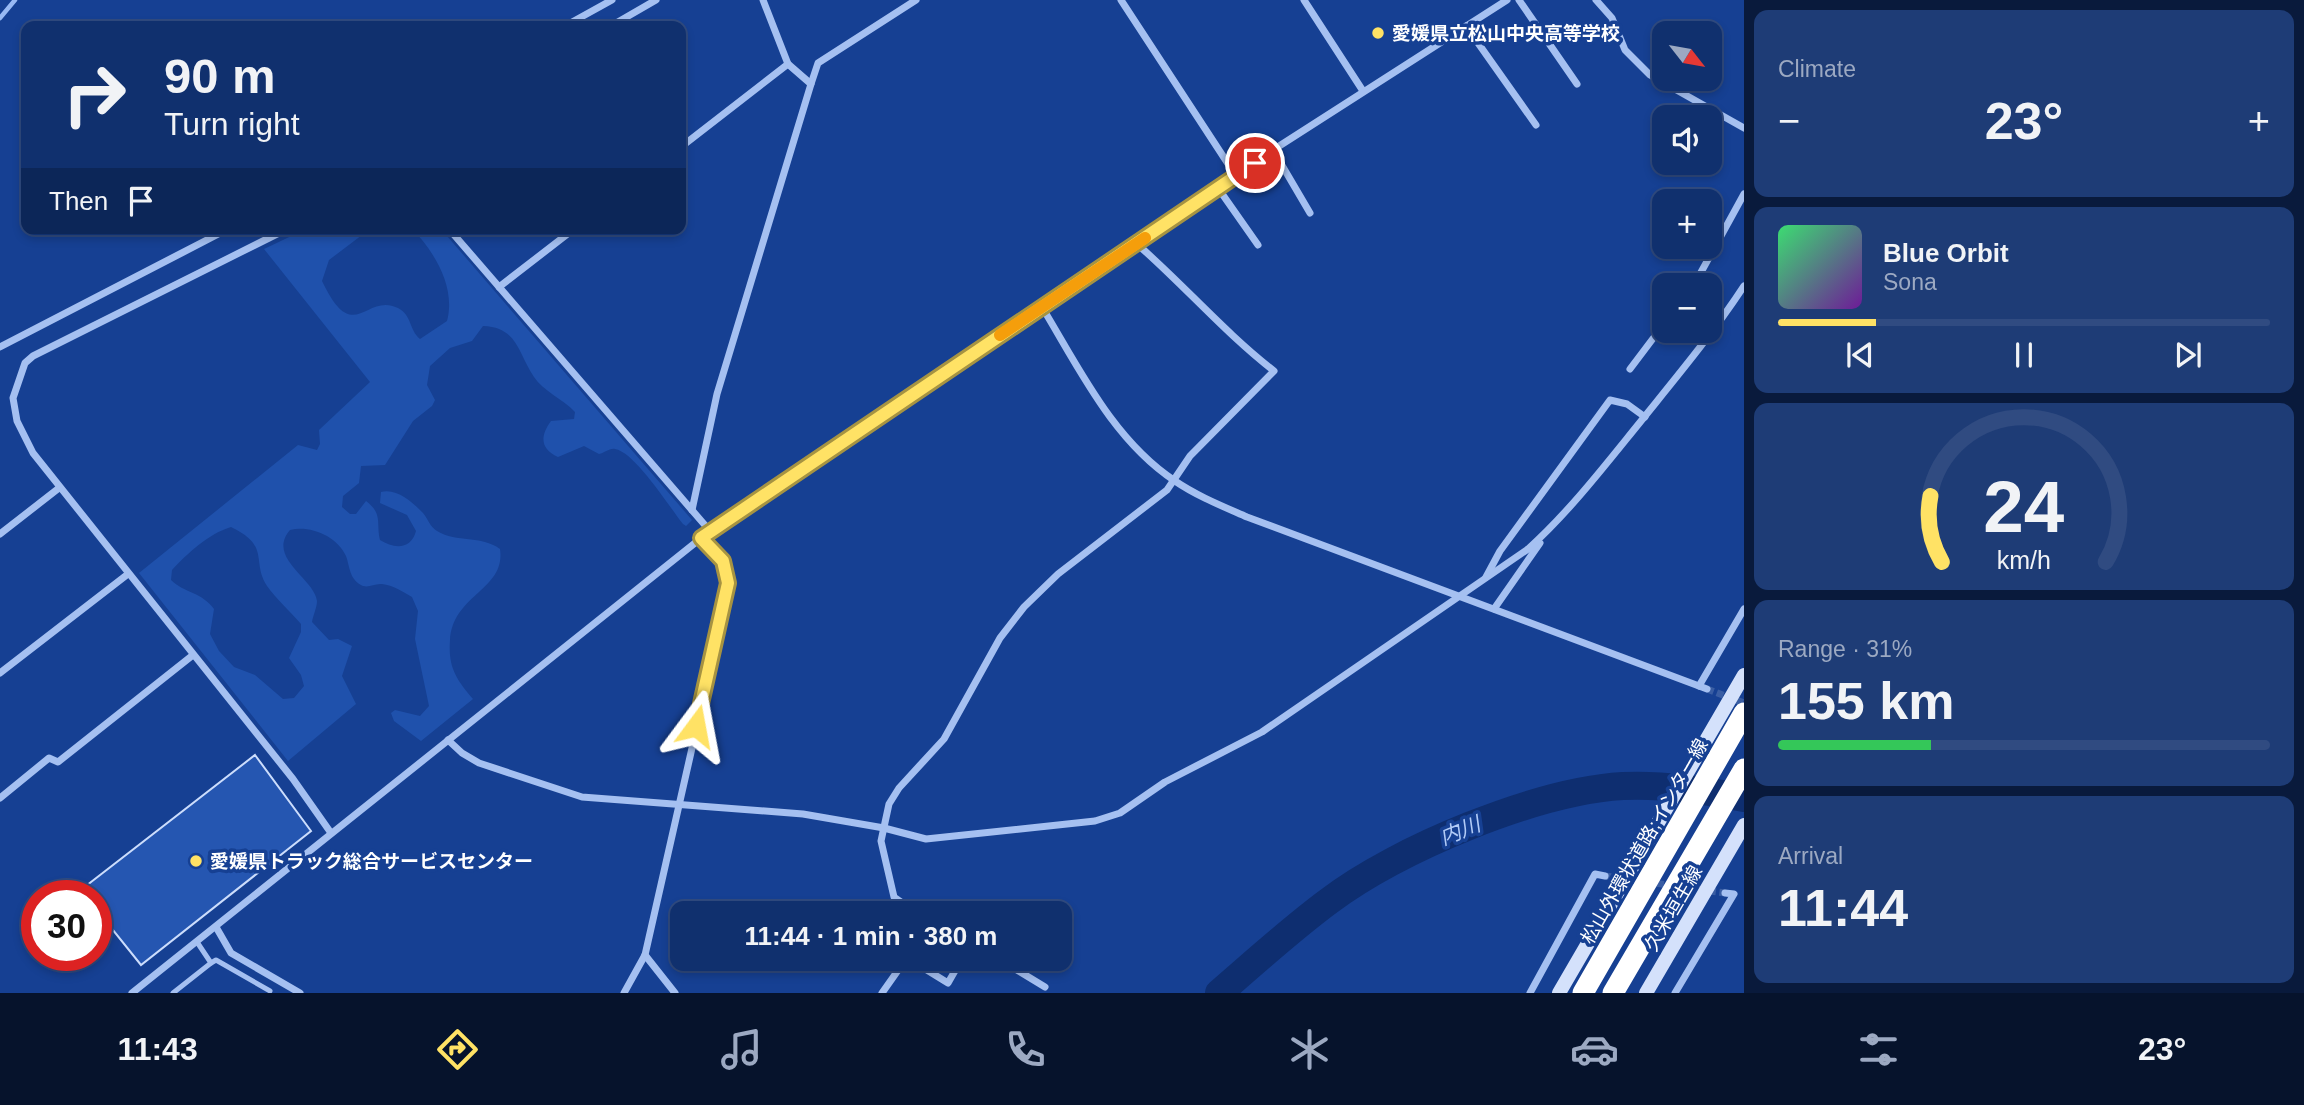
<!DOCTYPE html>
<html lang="en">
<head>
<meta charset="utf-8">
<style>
  body { margin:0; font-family:Helvetica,"Noto Sans JP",sans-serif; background:#1e3c76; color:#f1f3f6; height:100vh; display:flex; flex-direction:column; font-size:26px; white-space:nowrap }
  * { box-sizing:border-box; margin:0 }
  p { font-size:23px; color:#9ca9c2 }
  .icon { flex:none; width:38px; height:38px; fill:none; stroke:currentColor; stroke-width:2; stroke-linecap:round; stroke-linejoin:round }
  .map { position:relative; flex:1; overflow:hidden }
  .drawer { display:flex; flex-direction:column; gap:10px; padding:10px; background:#091a3c; width:560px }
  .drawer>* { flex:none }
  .top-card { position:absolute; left:21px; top:21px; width:665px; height:214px; border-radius:14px; box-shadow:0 4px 10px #0003,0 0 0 2px #304b81; background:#10306e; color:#f1f3f6; overflow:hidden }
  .needle { width:46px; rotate:121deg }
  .tools { position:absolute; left:1652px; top:21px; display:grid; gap:14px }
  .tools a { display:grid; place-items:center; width:70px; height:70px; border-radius:14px; background:#10306e; box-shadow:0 4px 10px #0003,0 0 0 2px #304b81; font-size:35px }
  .speed { position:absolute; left:21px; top:880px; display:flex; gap:14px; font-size:35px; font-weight:700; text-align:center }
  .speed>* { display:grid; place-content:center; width:91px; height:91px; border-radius:50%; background:#10306e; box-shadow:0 4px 10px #0003,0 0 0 2px #304b81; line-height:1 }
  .speed .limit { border:10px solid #d22; background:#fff; color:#111 }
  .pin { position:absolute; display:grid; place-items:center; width:60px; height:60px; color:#fff; margin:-30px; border:4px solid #fff; border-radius:50%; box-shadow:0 2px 7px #0007 }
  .me { position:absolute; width:77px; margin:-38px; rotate:13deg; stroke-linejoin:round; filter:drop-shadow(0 0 5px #0008) }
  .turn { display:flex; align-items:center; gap:24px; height:147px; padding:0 28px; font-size:32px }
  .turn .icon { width:91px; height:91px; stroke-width:2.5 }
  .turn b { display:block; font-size:49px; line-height:60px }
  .then { display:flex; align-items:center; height:66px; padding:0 28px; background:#0003; gap:14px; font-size:26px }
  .big { font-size:52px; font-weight:800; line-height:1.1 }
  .drawer .card { flex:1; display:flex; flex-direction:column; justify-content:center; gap:10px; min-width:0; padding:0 24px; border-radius:14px; background:#1e3c76 }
  .drawer .dial { align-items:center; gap:0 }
  .dial svg { height:182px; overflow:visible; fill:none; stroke:#304b81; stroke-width:7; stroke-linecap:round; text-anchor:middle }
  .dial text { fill:#f1f3f6; stroke:none }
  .song { display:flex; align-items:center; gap:21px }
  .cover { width:84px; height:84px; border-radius:10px; background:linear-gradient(135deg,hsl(140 70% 55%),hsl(280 70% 35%)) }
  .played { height:7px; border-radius:4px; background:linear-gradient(90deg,#ffe265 20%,#304b81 20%) }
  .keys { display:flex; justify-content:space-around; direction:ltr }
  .heat { display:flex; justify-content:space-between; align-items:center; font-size:38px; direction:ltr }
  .charge { height:10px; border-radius:5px; background:linear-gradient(90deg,#34c759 31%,#304b81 0) }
  .trip { position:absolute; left:670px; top:901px; width:402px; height:70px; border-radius:14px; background:#10306e; box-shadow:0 4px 10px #0003,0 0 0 2px #304b81; font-weight:800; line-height:70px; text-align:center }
  .menu { display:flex; height:112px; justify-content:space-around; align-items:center; background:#06132c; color:#9ca9c2 }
  .menu .icon { width:49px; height:49px }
  .menu .current { color:#ffe265 }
  .menu b { font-size:32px; color:#f1f3f6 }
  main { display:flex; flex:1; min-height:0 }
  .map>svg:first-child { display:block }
</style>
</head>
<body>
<main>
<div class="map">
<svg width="1744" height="993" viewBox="0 0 1744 993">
  <rect width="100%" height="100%" fill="#164093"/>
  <path fill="#1f51ac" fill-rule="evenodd" d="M306 229H370L329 260 322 281C354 348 365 292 398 308 412 315 409 330 420 339L447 321C456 288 435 252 412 229H441L692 520 686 526 683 524C670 508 635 452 615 449 609 448 605 453 599 454L584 446 558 457C540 449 540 436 551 421L574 419 575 412C563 399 543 391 534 377 518 354 518 327 483 326L472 341 450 348 430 366 427 385 435 400 432 406 413 421 385 465 361 466 359 483 343 496 342 507 350 514H356L366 501C383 514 376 522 380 540 394 549 411 550 416 531L407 515 380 503 381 492C397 488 412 502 423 513 428 519 430 527 437 531 457 543 481 535 500 549 506 590 453 594 450 640 448 667 456 679 473 699L421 741 394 721 391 713 395 710 420 716 429 706 415 639 418 611 412 597C403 592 393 585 382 584 374 583 368 589 361 585 349 578 350 567 346 556 337 536 310 525 290 530 266 558 315 579 317 601 317 607 313 616 312 622L329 640 338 639 352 646 342 676 356 704 288 761 139 573 298 445 317 450 320 444 319 430 370 382 264 249ZM231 527C271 546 251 561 267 586 276 599 290 611 301 624V632L289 658 301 675 304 686 294 698 283 699 255 675 234 667 219 651 210 634 214 609C202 592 184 593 171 580L172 570C188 553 208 534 231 527Z"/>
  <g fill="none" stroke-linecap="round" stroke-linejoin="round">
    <polyline stroke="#98b9f3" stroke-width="4.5" points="0,18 15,0"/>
    <path stroke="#0e2e70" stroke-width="28" d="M1219 993C1255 962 1291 929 1329 901 1397 849 1537 791 1623 786 1664 784 1704 790 1744 798"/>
  </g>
  <polygon fill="#2556b1" stroke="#ccddfc" stroke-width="2" points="255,755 311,831 141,965 96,909 96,896 73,896"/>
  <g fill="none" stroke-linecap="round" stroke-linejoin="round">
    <g stroke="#395da3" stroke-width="7" stroke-dasharray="7 3.5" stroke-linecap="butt">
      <polyline points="1707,689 1744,703"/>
      <polyline points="1605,876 1725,893"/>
    </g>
    <g stroke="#a5c0f1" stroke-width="5">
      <polyline points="211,963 216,960 270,991"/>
      <polyline points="173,993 211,963 197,942"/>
    </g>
    <g stroke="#a5c0f1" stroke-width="7">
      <polyline points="1121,0 1236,176"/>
      <polyline points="1304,0 1363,91"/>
      <polyline points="1519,0 1577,84"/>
      <polyline points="1596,0 1612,18 1625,50 1650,75 1744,128"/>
      <polyline points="565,26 612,0"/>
      <polyline points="611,26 656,0"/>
      <polyline points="1466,26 1536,125"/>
      <polyline points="811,84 818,63 916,0"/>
      <polyline points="681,147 788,64"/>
      <polyline points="1273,150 1310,213"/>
      <polyline points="1218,188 1258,245"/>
      <polyline points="287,229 33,356 25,363 13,398 17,421 33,453 293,779 331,833"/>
      <polyline points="449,229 710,531"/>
      <polyline points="1694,285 1744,194"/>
      <polyline points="499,287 574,229"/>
      <path d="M1042 307C1079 368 1113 440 1175 481 1197 496 1222 506 1247 517L1707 689"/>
      <polyline points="0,347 228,229"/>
      <polyline points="1630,369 1664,324"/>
      <polyline points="692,510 717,394 811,84 788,64 763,0"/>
      <polyline points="0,534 59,488"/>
      <polyline points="1486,577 1500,551 1610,400 1627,404 1645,417"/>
      <polyline points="1494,609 1540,543"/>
      <polyline points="0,673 128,574"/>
      <polyline points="1699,686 1744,609"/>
      <path d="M448 740 462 753 479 763 582 797 803 814 884 828 926 839 1095 821 1120 813 1165 782 1262 732 1528 549C1568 513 1603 468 1637 426 1674 380 1712 335 1744 286"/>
      <polyline points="0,798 49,758 58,762 193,655"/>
      <path d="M918 914 894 897 881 841 889 804 899 788 944 739 1000 638 1024 607 1058 574 1167 490 1190 456 1274 371C1224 332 1185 286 1137 244"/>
      <polyline points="216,927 231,953 300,993"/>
      <polyline points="645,955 675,993"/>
      <polyline points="909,959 948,983 956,969"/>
      <polyline points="999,959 1045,987"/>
      <polyline points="132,993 710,531 1273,150 1507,0"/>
      <polyline points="624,993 645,955 727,594 723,561 700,538"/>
      <polyline points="882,993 906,959"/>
      <polyline points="1530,993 1595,874 1605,876"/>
      <polyline points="1675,993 1734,894 1725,893"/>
    </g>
    <g stroke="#d4e1fb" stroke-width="14">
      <polyline points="1559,993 1744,675"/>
      <polyline points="1646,993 1744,825"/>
    </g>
    <g stroke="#fff" stroke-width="21">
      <polyline points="1583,993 1744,713"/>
      <polyline points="1613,993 1744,769"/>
    </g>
  </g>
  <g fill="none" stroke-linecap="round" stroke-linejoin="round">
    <g stroke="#a69342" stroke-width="18">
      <polyline id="route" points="696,726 728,583 723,561 701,538 1255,163"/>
    </g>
    <use href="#route" stroke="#ffe265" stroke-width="12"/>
    <polyline stroke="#f59e0b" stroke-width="12" points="1000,335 1145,238"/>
  </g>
  <g fill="#ffe265" stroke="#164093" stroke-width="2.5">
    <circle cx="1378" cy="33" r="7"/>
    <circle cx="196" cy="861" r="7"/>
  </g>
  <g text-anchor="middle" stroke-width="7" stroke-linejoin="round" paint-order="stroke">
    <g font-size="19" font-weight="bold" fill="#fff" stroke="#164093" text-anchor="start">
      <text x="1392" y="40">愛媛県立松山中央高等学校</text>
      <text x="210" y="868">愛媛県トラック総合サービスセンター</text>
    </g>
    <g font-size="19" fill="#fff" stroke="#164093">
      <text transform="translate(1644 841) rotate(-60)" y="7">松山外環状道路;インター線</text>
      <text transform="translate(1673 908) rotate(-60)" y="7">久米垣生線</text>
    </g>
    <g font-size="21" font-style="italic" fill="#b2cbf7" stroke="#164093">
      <text transform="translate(1460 831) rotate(-22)" y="7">内川</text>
    </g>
  </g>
</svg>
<div class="tools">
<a><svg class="needle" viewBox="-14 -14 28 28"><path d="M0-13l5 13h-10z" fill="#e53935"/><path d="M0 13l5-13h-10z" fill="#9ca9c2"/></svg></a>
<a><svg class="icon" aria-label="sound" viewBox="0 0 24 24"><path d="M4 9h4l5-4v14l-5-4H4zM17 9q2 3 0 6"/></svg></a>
<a>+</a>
<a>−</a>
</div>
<div class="speed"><div class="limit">30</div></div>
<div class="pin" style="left:1255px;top:163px;background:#d93025"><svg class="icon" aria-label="arrive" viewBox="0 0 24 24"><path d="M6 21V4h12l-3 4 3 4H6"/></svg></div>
<svg class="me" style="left:696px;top:726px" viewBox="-20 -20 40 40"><path d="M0-17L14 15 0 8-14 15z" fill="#ffe265" stroke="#fff" stroke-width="4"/></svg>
<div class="trip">11:44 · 1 min · 380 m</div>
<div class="top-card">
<div class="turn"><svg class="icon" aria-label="right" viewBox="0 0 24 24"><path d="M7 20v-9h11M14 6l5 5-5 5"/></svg><div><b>90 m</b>Turn right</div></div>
<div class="then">Then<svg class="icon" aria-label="arrive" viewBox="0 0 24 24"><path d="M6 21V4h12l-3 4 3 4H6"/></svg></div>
</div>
</div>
<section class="drawer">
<div class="card"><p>Climate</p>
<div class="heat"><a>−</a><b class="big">23°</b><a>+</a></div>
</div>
<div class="card">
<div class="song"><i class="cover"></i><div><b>Blue Orbit</b><p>Sona</p></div></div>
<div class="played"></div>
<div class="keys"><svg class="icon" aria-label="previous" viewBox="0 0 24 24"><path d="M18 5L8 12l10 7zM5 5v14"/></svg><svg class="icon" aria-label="pause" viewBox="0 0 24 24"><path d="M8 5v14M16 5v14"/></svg><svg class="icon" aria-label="next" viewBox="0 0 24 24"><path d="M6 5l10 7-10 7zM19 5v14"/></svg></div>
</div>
<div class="card dial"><svg viewBox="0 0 100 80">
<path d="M14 69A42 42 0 1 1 86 69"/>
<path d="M14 69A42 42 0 0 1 9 40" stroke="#ffe265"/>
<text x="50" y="56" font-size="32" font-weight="700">24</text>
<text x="50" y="72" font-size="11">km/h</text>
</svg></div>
<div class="card"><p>Range · 31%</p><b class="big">155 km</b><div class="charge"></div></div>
<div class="card"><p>Arrival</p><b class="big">11:44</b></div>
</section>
</main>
<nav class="menu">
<b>11:43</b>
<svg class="icon current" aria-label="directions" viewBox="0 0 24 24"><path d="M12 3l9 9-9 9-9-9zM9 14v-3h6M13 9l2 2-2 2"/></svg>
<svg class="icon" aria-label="music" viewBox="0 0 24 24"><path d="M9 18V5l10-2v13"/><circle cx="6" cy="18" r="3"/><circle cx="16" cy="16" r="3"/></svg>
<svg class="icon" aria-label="phone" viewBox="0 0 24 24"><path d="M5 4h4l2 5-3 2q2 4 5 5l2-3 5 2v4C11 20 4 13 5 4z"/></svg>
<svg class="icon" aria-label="climate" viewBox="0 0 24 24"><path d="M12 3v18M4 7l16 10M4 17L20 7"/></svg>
<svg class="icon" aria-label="car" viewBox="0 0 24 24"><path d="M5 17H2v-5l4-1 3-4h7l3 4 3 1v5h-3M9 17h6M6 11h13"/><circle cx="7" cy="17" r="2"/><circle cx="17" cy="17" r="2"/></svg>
<svg class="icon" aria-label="filters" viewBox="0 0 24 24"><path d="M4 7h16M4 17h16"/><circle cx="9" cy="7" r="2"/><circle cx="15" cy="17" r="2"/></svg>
<b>23°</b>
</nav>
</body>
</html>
